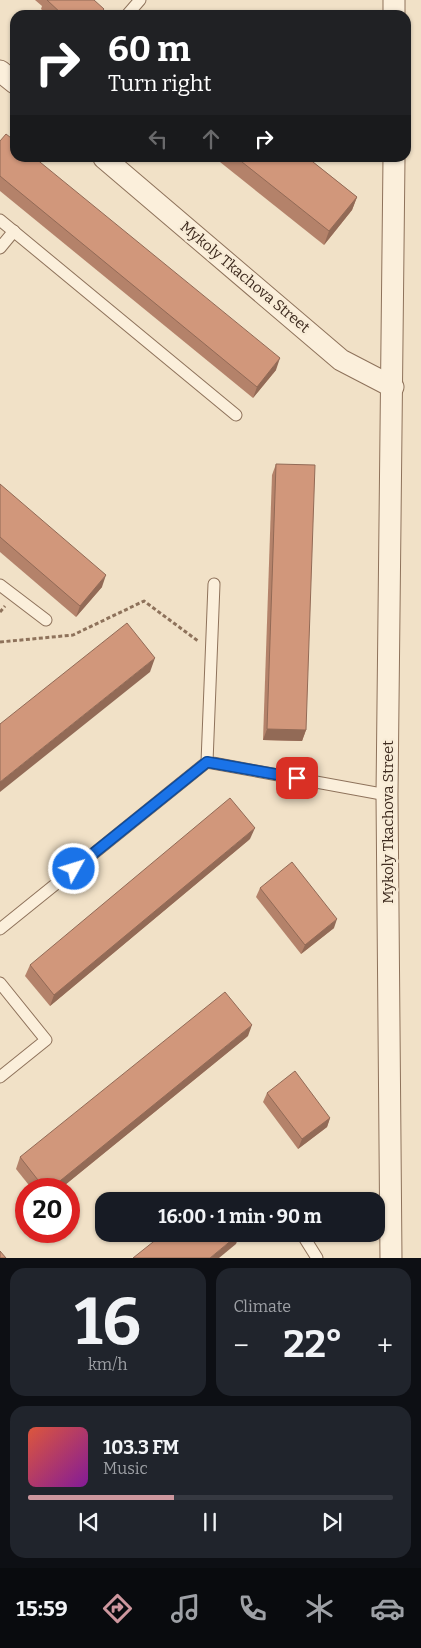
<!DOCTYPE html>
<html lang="en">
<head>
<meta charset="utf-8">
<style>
  body { margin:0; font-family:Bitter,serif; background:#20242c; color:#f1f3f6; height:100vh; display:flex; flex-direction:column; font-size:19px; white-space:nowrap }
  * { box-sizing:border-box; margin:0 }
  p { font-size:16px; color:#9ea1a6 }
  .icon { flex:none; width:28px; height:28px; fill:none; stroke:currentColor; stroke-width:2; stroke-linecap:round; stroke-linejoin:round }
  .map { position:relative; height:1258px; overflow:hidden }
  .side { display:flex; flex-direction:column; gap:10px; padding:10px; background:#0d0f14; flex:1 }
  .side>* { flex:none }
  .hud { position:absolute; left:10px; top:10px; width:401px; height:152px; border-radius:15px; box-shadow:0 1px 4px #0004; background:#202124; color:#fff; overflow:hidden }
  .speed { position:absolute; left:15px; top:1178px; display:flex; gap:10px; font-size:25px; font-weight:700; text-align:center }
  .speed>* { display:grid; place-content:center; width:65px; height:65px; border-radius:50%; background:#171b24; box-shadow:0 1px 4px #0004; line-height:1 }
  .speed .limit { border:8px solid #d22; background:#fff; color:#111 }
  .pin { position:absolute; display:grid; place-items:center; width:42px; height:42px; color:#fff; margin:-21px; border-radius:10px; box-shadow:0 2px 8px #0006 }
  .me { position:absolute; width:55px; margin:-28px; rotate:51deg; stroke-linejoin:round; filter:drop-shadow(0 0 4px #0008) }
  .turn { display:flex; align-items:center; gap:18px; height:105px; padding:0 15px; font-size:22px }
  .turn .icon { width:65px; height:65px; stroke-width:2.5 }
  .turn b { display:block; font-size:35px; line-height:42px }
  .lanes { display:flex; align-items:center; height:48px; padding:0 15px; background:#0003; justify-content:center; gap:25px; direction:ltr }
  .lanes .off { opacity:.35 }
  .big { font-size:38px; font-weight:700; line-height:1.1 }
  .side .card { flex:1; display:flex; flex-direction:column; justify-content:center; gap:8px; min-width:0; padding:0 18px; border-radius:15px; background:#20242c }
  .side .dial { align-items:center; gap:0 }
  .dial b { font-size:65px; line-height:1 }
  .song { display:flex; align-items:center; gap:15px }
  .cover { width:60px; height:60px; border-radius:8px; background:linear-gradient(135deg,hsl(10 70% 55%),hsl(290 70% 35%)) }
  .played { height:5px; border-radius:2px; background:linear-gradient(90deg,#cd979e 40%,#363941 40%) }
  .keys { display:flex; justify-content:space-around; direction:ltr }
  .heat { display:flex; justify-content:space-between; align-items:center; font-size:28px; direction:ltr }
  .side .tiles { flex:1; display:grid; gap:10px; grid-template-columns:1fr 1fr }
  .card:last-child { grid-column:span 2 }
  .trip { position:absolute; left:95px; top:1192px; width:290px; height:50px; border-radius:15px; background:#171b24; box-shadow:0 1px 4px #0004; font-weight:700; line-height:50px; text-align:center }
  .dock { display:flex; height:80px; justify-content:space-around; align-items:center; background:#090b0e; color:#9ea1a6 }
  .dock .icon { width:35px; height:35px }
  .dock .current { color:#cd979e }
  .dock b { font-size:22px; color:#f1f3f6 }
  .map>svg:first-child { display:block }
</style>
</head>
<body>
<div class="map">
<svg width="421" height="1258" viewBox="0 0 421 1258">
  <rect width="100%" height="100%" fill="#f1e1c7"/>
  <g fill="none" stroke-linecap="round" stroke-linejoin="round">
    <g stroke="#8e725b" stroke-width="13">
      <g id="service">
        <polyline points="127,15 140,0"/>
        <polyline points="0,220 236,415"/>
        <polyline points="0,248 14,231"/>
        <polyline points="214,584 207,762 387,795"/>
        <polyline points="0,585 46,620"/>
        <polyline points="0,929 207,762"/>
        <polyline points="0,983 46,1040 0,1077"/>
        <polyline points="302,1234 317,1258"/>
      </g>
    </g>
    <g stroke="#8e725b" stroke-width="23">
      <g id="minor">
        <polyline points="394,15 394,0"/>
        <polyline points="0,71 15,83"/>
        <polyline points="104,158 341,360 393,387"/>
        <polyline points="391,1258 387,795 394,158"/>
      </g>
    </g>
    <g stroke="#8e725b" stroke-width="3" stroke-dasharray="4 2.5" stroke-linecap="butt">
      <polyline points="0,612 5,606"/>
      <polyline points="0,642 73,635 144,601 198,641"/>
    </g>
    <use href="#service" stroke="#fbefdb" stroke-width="11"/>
    <use href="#minor" stroke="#fbefdb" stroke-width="21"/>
  </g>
  <g fill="#b4826a">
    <polygon points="35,0 94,0 102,15 47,15 41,9 42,6"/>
    <polygon points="0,141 276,370 253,398 0,191"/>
    <polygon points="215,158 308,158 357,197 352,210 324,245"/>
    <polygon points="276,464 306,730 302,741 263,740 272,475"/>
    <polygon points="0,484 102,587 76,617 0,552"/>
    <polygon points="250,839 50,1006 25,976 30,965"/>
    <polygon points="260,888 334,928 301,954 256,897"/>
    <polygon points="248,1036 60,1189 32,1189 16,1169 20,1157"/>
    <polygon points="267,1093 330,1118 327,1127 298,1149 263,1102"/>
  </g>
  <g fill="#926a56">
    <polygon points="357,197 352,210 324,245 329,231"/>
    <polygon points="280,358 276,370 253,398 257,387"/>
    <polygon points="106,575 102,587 76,617 80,606"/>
    <polygon points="155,658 150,672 0,792 0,782"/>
    <polygon points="267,729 306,730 302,741 263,740"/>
    <polygon points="255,828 250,839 50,1006 54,995"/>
    <polygon points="337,919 334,928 301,954 305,945"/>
    <polygon points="252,1025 248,1036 60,1189 50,1189"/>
    <polygon points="330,1118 327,1127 298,1149 302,1139"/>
    <polygon points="239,1234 240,1234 236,1244 219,1258 210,1258"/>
  </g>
  <g fill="#d1977b" stroke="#926a56">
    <polygon points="47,0 94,0 104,9 99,15 63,15"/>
    <polygon points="6,134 15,141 15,158 35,158 280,358 257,387 0,176 0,141"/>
    <polygon points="237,158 308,158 357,197 329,231"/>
    <polygon points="276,464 315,465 306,730 267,729"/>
    <polygon points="0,484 106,575 80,606 0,537"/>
    <polygon points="127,623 155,658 0,782 0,724"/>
    <polygon points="230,798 255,828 54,995 30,965"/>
    <polygon points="292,862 337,919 305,945 260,888"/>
    <polygon points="225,992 252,1025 50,1189 45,1189 20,1157"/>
    <polygon points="295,1071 330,1118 302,1139 267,1093"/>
    <polygon points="210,1195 215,1201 202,1201"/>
    <polygon points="163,1234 239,1234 210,1258 133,1258"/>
    <polygon points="0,1251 6,1258 0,1258"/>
  </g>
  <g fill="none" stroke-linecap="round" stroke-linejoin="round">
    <g stroke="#114b97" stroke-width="12">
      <polyline id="route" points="74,869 207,762 297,778"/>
    </g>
    <use href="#route" stroke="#1a73e8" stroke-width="9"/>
  </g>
  <g text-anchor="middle" stroke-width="5" stroke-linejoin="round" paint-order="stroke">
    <g font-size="15" fill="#3e2b1f" stroke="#f8ecd7">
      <text transform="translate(245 277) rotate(40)" y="5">Mykoly Tkachova Street</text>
      <text transform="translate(388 822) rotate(-90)" y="5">Mykoly Tkachova Street</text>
    </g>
  </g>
</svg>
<div class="speed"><div class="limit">20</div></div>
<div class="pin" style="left:297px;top:778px;background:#d93025"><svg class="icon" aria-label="arrive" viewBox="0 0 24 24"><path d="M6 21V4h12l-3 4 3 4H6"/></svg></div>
<svg class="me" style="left:74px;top:869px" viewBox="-20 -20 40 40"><circle r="17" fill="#1a73e8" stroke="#fff" stroke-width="3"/><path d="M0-11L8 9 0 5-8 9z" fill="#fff"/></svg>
<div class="trip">16:00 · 1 min · 90 m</div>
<div class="hud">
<div class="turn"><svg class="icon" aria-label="right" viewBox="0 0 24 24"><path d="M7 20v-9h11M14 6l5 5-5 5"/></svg><div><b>60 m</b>Turn right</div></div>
<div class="lanes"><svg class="icon off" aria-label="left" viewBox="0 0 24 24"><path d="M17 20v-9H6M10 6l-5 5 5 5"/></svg><svg class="icon off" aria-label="ahead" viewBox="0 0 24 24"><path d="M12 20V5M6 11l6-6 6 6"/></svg><svg class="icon" aria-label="right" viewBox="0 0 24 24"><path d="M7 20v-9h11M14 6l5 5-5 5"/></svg></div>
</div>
</div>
<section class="side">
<div class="tiles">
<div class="card dial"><b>16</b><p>km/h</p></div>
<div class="card"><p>Climate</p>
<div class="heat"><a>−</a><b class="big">22°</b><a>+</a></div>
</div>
<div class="card">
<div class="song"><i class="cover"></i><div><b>103.3 FM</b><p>Music</p></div></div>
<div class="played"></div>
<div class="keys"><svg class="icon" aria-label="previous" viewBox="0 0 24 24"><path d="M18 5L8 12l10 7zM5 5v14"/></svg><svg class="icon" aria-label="pause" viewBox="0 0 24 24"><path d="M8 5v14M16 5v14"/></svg><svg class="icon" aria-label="next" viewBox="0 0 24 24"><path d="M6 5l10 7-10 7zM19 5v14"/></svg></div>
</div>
</div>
</section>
<nav class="dock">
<b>15:59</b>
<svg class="icon current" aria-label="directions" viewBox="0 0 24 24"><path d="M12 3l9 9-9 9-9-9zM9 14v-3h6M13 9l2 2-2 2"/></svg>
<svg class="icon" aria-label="music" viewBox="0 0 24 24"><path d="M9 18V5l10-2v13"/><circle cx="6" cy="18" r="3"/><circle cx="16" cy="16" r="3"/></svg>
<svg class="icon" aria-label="phone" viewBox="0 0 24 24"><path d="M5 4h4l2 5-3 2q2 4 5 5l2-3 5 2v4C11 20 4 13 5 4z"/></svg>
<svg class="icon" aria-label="climate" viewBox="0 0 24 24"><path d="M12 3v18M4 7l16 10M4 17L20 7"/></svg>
<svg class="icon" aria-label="car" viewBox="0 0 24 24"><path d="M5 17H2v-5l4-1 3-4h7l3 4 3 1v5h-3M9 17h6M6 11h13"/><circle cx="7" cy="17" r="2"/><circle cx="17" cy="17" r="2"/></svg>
</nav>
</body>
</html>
